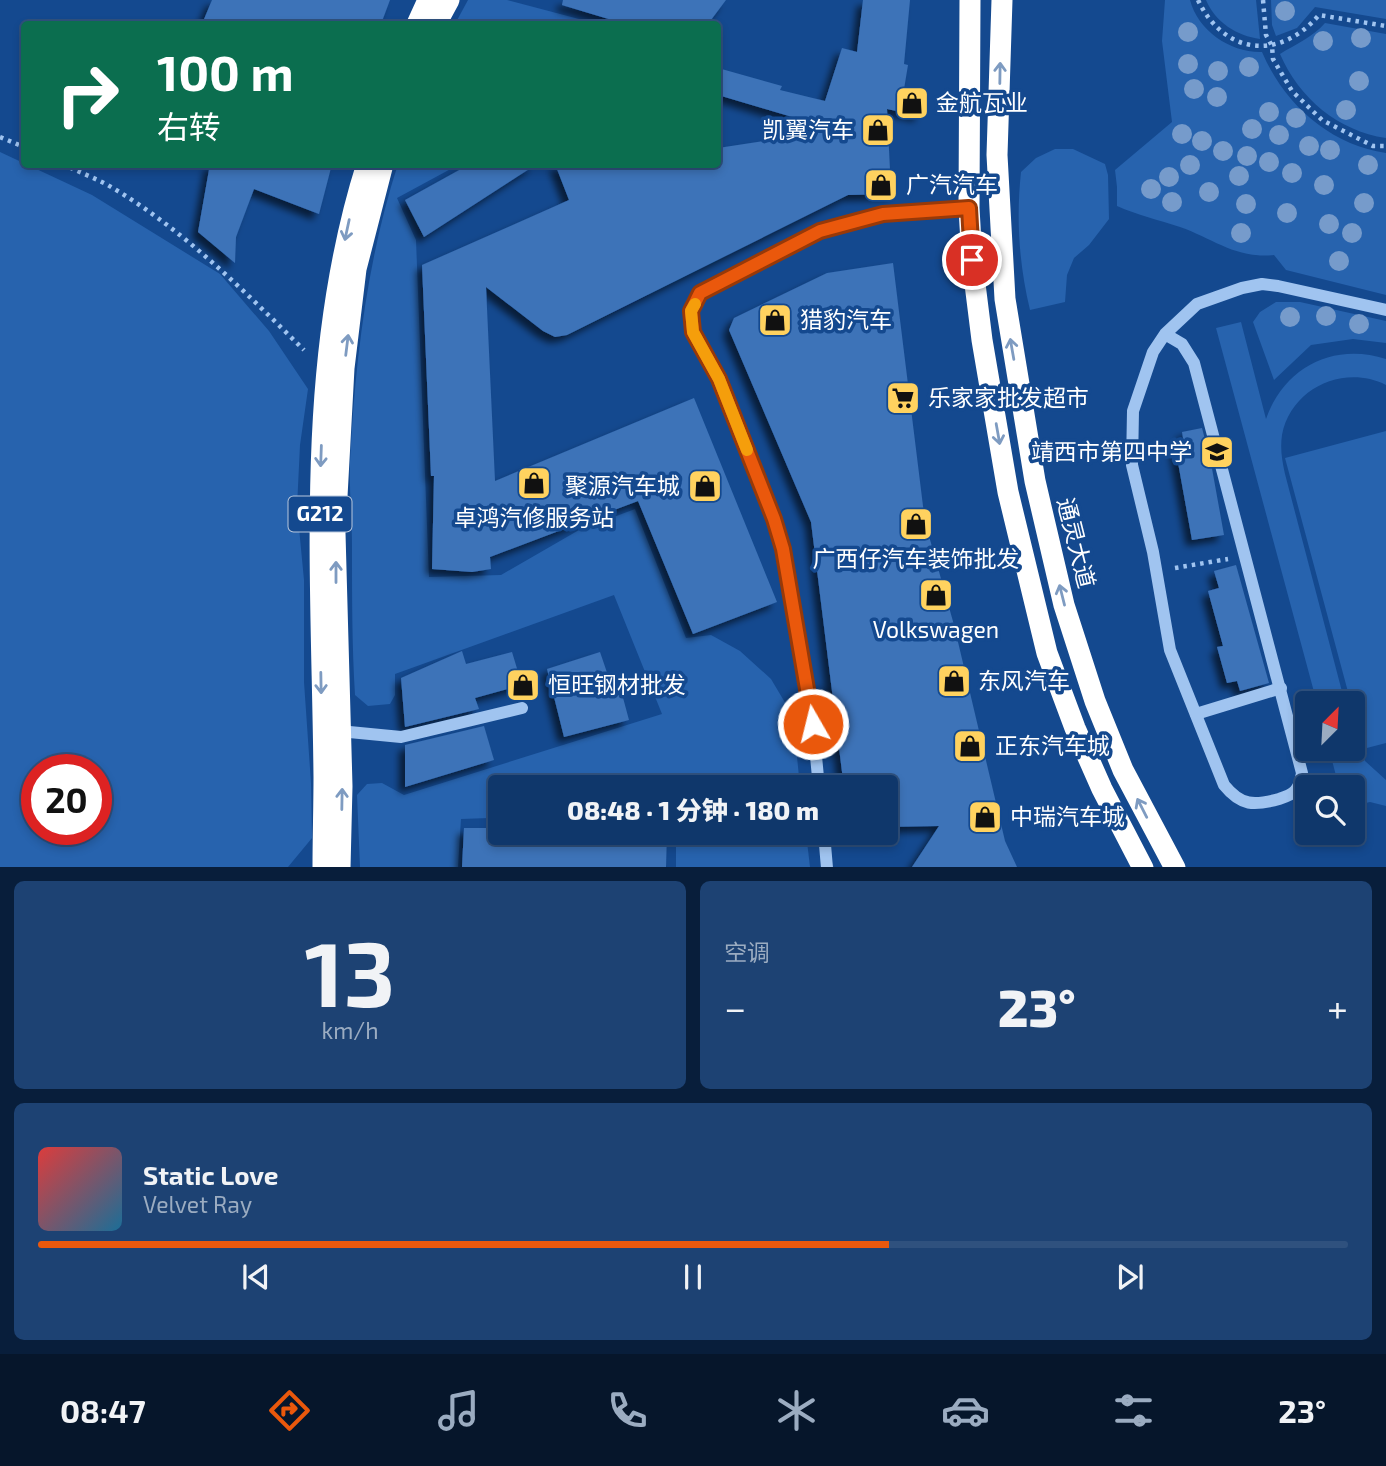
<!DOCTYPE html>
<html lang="zh">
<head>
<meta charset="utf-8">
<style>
  body { margin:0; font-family:"Exo 2","Noto Sans SC",sans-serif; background:#1d4273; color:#f1f3f6; height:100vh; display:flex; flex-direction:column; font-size:26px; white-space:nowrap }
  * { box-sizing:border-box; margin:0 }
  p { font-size:23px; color:#9bacc1 }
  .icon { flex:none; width:38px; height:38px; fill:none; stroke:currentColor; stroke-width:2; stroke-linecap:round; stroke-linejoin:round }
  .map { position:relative; height:867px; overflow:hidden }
  .details { display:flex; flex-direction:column; gap:14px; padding:14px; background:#081e3b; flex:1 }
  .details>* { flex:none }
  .hud { position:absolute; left:21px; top:21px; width:700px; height:147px; border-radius:7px; box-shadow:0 4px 10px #0003,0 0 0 2px #2f517e; background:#0b6e4f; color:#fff; overflow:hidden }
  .needle { width:46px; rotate:24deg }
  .controls { position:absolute; left:1295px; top:691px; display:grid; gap:14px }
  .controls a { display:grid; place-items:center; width:70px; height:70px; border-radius:7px; background:#0f376b; box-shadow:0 4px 10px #0003,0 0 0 2px #2f517e; font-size:35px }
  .speed { position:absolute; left:21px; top:754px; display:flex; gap:14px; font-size:35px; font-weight:700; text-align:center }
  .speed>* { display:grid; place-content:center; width:91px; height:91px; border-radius:50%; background:#0f376b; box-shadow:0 4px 10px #0003,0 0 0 2px #2f517e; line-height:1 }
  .speed .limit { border:10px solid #d22; background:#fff; color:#111 }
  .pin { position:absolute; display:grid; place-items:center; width:60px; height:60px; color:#fff; margin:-30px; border:4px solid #fff; border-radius:50%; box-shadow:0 2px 7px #0007 }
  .me { position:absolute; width:77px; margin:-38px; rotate:352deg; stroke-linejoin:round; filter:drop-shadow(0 0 5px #0008) }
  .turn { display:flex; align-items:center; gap:24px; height:147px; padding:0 21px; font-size:32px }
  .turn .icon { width:91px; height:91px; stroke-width:2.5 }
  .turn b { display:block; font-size:49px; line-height:60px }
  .big { font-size:52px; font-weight:800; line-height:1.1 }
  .details .tile { flex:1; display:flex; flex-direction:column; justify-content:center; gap:10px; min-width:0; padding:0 24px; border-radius:10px; background:#1d4273 }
  .details .dial { align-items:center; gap:0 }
  .dial b { font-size:91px; line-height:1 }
  .song { display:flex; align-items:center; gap:21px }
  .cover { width:84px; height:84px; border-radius:10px; background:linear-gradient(135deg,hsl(0 70% 55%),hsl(200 70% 35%)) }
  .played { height:7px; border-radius:4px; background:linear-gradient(90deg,#ea580c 65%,#2f517e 65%) }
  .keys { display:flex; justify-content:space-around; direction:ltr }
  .heat { display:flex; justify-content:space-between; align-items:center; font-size:38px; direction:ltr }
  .details .tiles { flex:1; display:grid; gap:14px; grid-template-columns:1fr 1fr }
  .tile:last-child { grid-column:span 2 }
  .trip { position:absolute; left:488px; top:775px; width:410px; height:70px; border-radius:7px; background:#0f376b; box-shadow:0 4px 10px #0003,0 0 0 2px #2f517e; font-weight:800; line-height:70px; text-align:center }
  .tabs { display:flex; height:112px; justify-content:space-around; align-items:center; background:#06162b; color:#9bacc1 }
  .tabs .icon { width:49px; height:49px }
  .tabs .current { color:#ea580c }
  .tabs b { font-size:32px; color:#f1f3f6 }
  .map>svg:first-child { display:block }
</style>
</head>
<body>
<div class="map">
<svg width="1386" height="868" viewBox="0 0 1386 868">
  <defs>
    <filter id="shadow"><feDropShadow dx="-6" dy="6" stdDeviation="3.5" flood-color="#0009"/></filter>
  </defs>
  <rect width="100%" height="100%" fill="#14498f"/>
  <g fill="#2763ae" fill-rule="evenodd">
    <polygon points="468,0 507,0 598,24 455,24"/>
    <path d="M1165 0H1190C1198 31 1231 53 1262 52 1284 104 1330 145 1386 153V295L1286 270 1274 255C1236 259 1214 239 1180 227 1159 220 1137 215 1117 206V187L1115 170 1172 122 1162 41Z"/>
    <path d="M1206 0H1256L1260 39C1237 36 1215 22 1206 0Z"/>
    <polygon points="1271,0 1386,0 1386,19 1315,7 1297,28 1276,36 1272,25"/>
    <path d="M1325 23 1386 34V138C1338 131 1299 98 1280 54 1296 44 1313 37 1325 23Z"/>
    <path d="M1055 149H1073L1105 164 1108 175 1109 219 1089 245 1074 258 1067 275 1065 302 1030 310C1019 264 1016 219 1021 172L1036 158Z"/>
    <path d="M0 152 92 195 220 274 269 331 308 389 300 445 297 507 304 580V682L311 783 312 838 288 867H0ZM37 770H96V830H37Z"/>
    <path d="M398 164 458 165 397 198 416 240 429 577 501 575 579 530 635 509 686 638 711 635 740 651 771 679 793 716 800 787 677 788 676 783 518 784 516 787 500 788V797L493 798 489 818 461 819 458 867H360L357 795 367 784 382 783 404 795 662 714 614 595 395 674V695L390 704 368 706 355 695C352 646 352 597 352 547 352 519 349 490 350 462 355 362 367 260 398 164Z"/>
    <polygon points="1276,302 1300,302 1386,321 1386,343 1353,339 1311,345 1274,380 1253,322 1260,312"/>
    <path d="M1241 322 1266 419C1284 367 1334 342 1386 359V385C1344 364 1291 388 1282 435 1280 449 1282 460 1285 474L1345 703H1317L1216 328Z"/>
    <polygon points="1386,431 1386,743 1363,749 1353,704 1351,703 1285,458"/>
    <polygon points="1353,733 1365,761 1386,780 1386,806 1370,802 1353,806 1353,788 1339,787 1329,749 1353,749"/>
    <polygon points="676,833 806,833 810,867 676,867"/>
  </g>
  <g fill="#3d73b8" filter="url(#shadow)">
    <polygon points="212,0 390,0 381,24 202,24"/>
    <polygon points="563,0 726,0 708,24 625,24 562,5"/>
    <polygon points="863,0 910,0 904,64 908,65 904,89 924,94 920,116 887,109 890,170 895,194 848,195 567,335 555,337 543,331 486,287 495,481 694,398 777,602 693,634 638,501 490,557 491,569 472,572 432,569 434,476 431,476 422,265 569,200 555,164 718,164 718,148 836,130 718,95 718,68 782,86 780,90 825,101 842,48 857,52"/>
    <polygon points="210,164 332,164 319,214 254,189 236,237 235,263 198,232"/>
    <polygon points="470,164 537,164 424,237 405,200"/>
    <polygon points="893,263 923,506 929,536 954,625 1005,841 1017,867 912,867 939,826 886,827 886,788 844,788 811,522 729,330 734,318 827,273"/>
    <polygon points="1202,428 1211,463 1224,535 1192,540 1175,446 1184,444 1182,432"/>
    <polygon points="1236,565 1269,683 1240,691 1237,681 1227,683 1217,647 1223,646 1208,591 1219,588 1214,571"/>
    <polygon points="462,651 466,664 512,652 522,685 475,698 479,709 405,727 401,678"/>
    <polygon points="600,652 615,696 622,694 629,720 564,737 547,669"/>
    <polygon points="484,726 494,760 405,787 405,745"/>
    <polygon points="464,828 500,828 500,833 667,833 666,867 462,867"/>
  </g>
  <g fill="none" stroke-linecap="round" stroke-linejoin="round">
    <g stroke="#a0c4f0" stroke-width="4.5" stroke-dasharray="3.5 5" stroke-linecap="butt">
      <path d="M1198 0C1224 55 1280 61 1319 15L1386 26"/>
      <polyline points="1263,0 1266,35 1272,46 1273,59 1292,91 1322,120 1373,146 1386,146"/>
      <polyline points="0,137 24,147"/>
      <path d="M62 164C77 171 92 177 106 184 181 227 243 290 304 350"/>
      <polyline points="1175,568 1228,559"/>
    </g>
    <g stroke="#a0c4f0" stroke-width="12">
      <path d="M1165 334 1182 344 1194 363 1302 773C1299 790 1295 794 1279 799 1254 806 1241 806 1224 785L1170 650 1153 552 1132 465 1133 411 1153 352 1165 334 1197 304 1242 288 1262 284 1278 286 1386 310"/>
      <polyline points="1196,714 1281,688"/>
      <polyline points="339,731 401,737 522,708"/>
      <polyline points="819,788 811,703 784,549 774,519 719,379 693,332 691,311 700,293 820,231 883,214 969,208"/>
      <polyline points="824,833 827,868"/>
    </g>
    <g stroke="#fff" stroke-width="21">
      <polyline points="970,0 969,208 972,260 982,340 1008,492 1047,653 1075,728 1102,789 1143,868"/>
      <polyline points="1002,0 997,155 1005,299 1035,481 1064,605 1095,701 1123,770 1175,868"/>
      <polyline points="417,24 428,0"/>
      <polyline points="436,24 449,0"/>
      <path d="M323 868C323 837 324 807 324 777 322 572 304 363 367 164"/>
      <polyline points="340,868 342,786 335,533 344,368 356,269 383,164"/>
    </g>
  </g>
  <g fill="#769bcb">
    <circle cx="1285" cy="11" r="10"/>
    <circle cx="1188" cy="32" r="10"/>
    <circle cx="1361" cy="38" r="10"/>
    <circle cx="1323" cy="41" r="10"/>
    <circle cx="1188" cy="64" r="10"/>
    <circle cx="1249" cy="67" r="10"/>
    <circle cx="1218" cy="71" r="10"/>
    <circle cx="1359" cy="81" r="10"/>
    <circle cx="1194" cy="89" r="10"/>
    <circle cx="1217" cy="97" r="10"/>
    <circle cx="1346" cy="110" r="10"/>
    <circle cx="1269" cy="112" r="10"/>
    <circle cx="1296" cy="118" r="10"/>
    <circle cx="1252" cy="129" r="10"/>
    <circle cx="1182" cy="134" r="10"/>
    <circle cx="1279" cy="135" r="10"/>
    <circle cx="1202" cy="141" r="10"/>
    <circle cx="1309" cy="146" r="10"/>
    <circle cx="1330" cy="150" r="10"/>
    <circle cx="1223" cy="151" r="10"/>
    <circle cx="1247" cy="156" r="10"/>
    <circle cx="1269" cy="162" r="10"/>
    <circle cx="1190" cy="165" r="10"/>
    <circle cx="1368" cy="165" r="10"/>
    <circle cx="1292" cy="173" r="10"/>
    <circle cx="1239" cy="176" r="10"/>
    <circle cx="1169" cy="177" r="10"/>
    <circle cx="1324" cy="185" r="10"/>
    <circle cx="1151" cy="189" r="10"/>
    <circle cx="1209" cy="192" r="10"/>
    <circle cx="1172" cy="202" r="10"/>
    <circle cx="1364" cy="203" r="10"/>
    <circle cx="1246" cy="204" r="10"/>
    <circle cx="1287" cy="213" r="10"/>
    <circle cx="1329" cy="224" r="10"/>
    <circle cx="1241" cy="233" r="10"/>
    <circle cx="1352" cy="233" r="10"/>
    <circle cx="1339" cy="261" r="10"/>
    <circle cx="1326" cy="316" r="10"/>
    <circle cx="1290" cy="317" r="10"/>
    <circle cx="1359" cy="324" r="10"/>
  </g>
  <defs><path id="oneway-shaft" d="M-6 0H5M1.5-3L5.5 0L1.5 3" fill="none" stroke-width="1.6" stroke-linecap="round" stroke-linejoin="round" transform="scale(1.75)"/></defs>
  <g stroke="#7e9bc1">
    <use href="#oneway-shaft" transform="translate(1000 73) rotate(-89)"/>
    <use href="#oneway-shaft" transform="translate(347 230) rotate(102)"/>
    <use href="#oneway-shaft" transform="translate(347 345) rotate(-83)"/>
    <use href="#oneway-shaft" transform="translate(1012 349) rotate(-100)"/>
    <use href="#oneway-shaft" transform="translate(998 434) rotate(80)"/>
    <use href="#oneway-shaft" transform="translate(321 456) rotate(92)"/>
    <use href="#oneway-shaft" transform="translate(336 572) rotate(-90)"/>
    <use href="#oneway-shaft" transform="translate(1062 595) rotate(-104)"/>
    <use href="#oneway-shaft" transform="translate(321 683) rotate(89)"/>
    <use href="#oneway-shaft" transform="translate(342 799) rotate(-89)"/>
    <use href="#oneway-shaft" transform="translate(1142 808) rotate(-117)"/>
  </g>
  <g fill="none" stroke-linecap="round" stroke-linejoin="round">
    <g stroke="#983908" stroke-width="18">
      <polyline id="route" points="813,724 783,549 774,519 719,379 693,332 691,311 700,293 820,231 883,214 969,208 972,260"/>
    </g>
    <use href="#route" stroke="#ea580c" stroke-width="12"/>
    <polyline stroke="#f59e0b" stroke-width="12" points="695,304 691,311 693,332 719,379 747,450"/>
  </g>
  <defs>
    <g id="shop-square" transform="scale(1.75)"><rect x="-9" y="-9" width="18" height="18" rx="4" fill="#ffd25f" stroke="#14498f"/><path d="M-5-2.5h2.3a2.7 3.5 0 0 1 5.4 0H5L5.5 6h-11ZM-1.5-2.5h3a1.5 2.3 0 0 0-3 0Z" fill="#111"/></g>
    <g id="supermarket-square" transform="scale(1.75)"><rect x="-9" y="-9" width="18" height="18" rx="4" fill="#ffd25f" stroke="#14498f"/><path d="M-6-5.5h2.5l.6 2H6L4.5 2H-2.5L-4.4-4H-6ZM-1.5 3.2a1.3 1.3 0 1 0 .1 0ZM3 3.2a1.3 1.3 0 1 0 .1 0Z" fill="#111"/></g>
    <g id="school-square" transform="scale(1.75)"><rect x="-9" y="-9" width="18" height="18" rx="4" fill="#ffd25f" stroke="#14498f"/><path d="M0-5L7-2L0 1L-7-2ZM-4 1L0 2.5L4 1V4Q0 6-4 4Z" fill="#111"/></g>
  </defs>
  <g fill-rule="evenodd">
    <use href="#shop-square" x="912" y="103"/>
    <use href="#shop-square" x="878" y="130"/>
    <use href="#shop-square" x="881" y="185"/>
    <use href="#shop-square" x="775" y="320"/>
    <use href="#supermarket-square" x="903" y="398"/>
    <use href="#school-square" x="1217" y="452"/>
    <use href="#shop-square" x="534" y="483"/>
    <use href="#shop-square" x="705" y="486"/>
    <use href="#shop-square" x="916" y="524"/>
    <use href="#shop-square" x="936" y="595"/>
    <use href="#shop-square" x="954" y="681"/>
    <use href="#shop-square" x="523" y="685"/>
    <use href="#shop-square" x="970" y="746"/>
    <use href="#shop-square" x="985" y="817"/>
  </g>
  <g text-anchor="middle" stroke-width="7" stroke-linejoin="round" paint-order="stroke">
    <rect fill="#14498f" stroke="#b8c8dd" stroke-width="2" x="288.5" y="496.5" width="63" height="35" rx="5"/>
    <g font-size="21" font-weight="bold" fill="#fff">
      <text x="320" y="521">G212</text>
    </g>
    <g font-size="23" fill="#fff" stroke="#14498f" text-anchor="start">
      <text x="936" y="111">金航瓦业</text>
      <text x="854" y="138" text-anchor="end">凯翼汽车</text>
      <text x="906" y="193">广汽汽车</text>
      <text x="800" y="328">猎豹汽车</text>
      <text x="928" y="406">乐家家批发超市</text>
      <text x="1192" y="460" text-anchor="end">靖西市第四中学</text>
      <text x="680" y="494" text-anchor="end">聚源汽车城</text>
      <text x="534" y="526" text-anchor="middle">卓鸿汽修服务站</text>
      <text x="916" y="567" text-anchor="middle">广西仔汽车装饰批发</text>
      <text x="936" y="638" text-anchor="middle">Volkswagen</text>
      <text x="978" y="689">东风汽车</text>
      <text x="548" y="693">恒旺钢材批发</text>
      <text x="995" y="754">正东汽车城</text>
      <text x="1010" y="825">中瑞汽车城</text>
    </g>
    <g font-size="23" fill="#fff" stroke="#14498f">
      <text transform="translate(1076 543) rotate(76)" y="8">通灵大道</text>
    </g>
  </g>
</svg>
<div class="controls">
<a><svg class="needle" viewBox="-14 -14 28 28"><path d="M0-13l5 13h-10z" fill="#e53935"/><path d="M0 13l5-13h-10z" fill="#9bacc1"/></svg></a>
<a><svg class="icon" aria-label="search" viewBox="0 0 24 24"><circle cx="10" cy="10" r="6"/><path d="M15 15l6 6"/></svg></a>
</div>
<div class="speed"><div class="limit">20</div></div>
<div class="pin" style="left:972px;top:260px;background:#d93025"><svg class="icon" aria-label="arrive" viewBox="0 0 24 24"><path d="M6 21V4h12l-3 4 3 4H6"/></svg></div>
<svg class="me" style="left:813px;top:724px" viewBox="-20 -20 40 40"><circle r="17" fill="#ea580c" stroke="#fff" stroke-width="3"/><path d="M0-11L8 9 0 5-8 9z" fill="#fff"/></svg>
<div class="trip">08:48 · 1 分钟 · 180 m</div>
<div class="hud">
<div class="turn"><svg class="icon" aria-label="right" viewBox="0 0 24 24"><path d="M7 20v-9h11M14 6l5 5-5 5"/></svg><div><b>100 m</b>右转</div></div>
</div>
</div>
<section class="details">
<div class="tiles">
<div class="tile dial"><b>13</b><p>km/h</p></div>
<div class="tile"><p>空调</p>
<div class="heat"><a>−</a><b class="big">23°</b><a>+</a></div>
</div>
<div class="tile">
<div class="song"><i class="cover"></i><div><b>Static Love</b><p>Velvet Ray</p></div></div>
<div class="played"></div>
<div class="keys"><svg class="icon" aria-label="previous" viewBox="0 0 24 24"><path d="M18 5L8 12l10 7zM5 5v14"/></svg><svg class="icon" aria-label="pause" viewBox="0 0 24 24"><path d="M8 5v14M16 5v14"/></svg><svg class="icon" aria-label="next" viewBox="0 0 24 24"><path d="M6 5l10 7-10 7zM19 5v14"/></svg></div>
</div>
</div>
</section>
<nav class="tabs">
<b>08:47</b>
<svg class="icon current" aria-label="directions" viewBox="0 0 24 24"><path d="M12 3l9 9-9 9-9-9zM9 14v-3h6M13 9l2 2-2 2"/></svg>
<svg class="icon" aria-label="music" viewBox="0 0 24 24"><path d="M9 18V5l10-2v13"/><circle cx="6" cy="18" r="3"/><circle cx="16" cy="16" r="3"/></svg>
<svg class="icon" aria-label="phone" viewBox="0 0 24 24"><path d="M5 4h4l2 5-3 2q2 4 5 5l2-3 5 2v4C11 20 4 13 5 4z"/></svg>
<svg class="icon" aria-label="climate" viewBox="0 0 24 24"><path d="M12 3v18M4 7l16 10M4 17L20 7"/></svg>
<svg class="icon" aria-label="car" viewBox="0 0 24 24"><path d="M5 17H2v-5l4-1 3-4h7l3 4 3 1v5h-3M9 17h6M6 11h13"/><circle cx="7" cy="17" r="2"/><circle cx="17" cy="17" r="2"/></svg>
<svg class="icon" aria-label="filters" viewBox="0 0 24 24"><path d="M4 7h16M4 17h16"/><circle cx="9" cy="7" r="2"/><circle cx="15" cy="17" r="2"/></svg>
<b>23°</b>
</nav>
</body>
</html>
